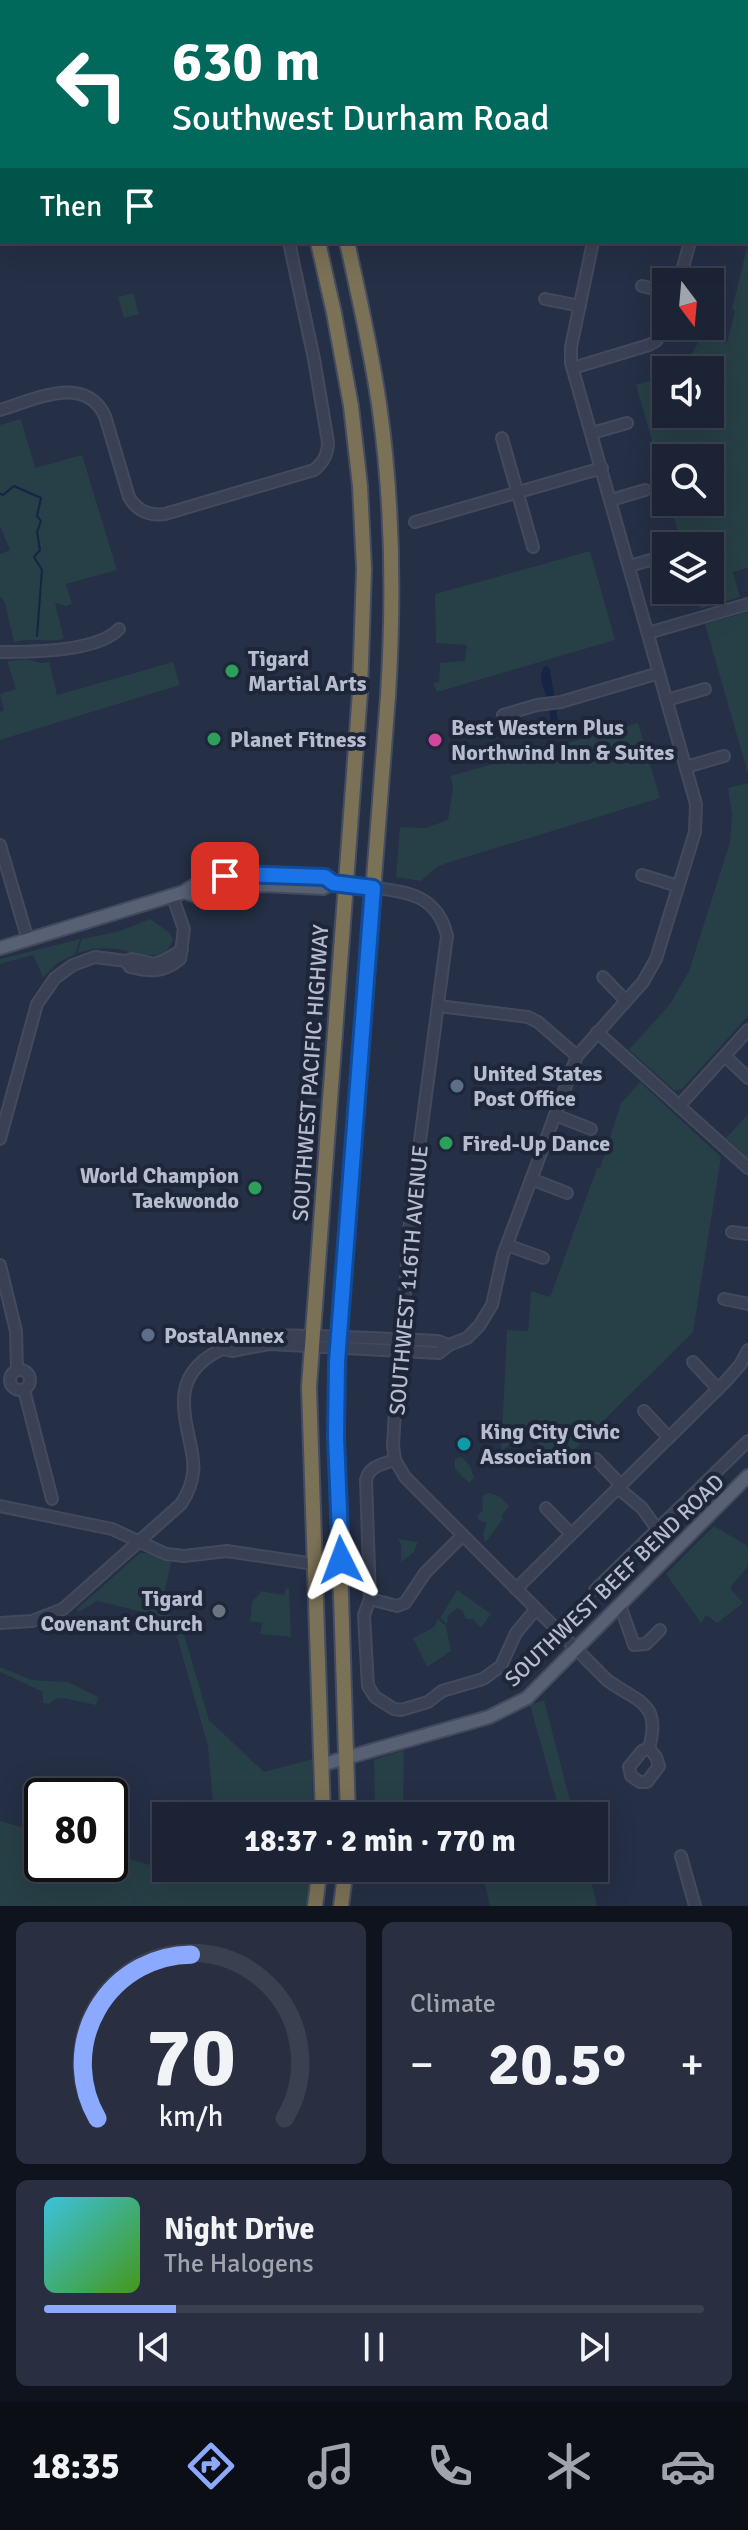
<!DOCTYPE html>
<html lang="en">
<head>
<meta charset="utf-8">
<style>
  body { margin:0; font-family:Signika,sans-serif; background:#292f40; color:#f1f3f6; height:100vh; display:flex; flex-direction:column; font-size:30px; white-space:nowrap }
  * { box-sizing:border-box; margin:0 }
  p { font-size:26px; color:#a0a4ac }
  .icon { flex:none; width:44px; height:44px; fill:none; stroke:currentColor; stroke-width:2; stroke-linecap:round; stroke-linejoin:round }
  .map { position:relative; height:1906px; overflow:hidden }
  .drawer { display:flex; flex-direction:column; gap:16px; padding:16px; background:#0f131d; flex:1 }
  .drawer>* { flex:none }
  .top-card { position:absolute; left:0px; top:0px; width:748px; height:244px; box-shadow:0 8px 32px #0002,0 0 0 2px #3a404f; background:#00695c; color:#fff; overflow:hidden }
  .needle { width:52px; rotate:164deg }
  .buttons { position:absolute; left:652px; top:268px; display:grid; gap:16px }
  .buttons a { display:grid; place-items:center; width:72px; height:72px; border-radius:0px; background:#1c2334; box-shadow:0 8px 32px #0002,0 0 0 2px #3a404f; font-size:40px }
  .speed { position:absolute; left:24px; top:1778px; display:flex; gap:16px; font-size:40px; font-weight:700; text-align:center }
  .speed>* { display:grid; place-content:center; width:104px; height:104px; border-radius:50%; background:#1c2334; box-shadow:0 8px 32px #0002,0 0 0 2px #3a404f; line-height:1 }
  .speed .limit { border:4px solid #111; border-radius:12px; background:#fff; color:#111 }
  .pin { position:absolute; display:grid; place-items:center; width:68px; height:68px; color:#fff; margin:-34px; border-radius:16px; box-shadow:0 4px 12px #0006 }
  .me { position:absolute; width:88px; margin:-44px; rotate:357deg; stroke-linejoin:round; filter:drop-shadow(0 0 6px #0008) }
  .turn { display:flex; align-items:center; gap:28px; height:168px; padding:0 40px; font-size:36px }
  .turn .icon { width:104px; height:104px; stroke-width:2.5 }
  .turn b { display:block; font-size:56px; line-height:68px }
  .then { display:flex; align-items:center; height:76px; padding:0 40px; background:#0003; gap:16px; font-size:30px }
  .big { font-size:60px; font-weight:700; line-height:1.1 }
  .drawer .widget { flex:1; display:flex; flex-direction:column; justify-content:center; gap:12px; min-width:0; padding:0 28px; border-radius:12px; background:#292f40 }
  .drawer .dial { align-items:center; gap:0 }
  .dial svg { height:208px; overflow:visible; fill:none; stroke:#3a404f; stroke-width:7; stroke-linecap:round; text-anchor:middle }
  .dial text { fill:#f1f3f6; stroke:none }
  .song { display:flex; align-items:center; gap:24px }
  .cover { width:96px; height:96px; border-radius:12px; background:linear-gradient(135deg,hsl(190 70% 55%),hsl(100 70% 35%)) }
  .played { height:8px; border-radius:4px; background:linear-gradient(90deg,#8baaff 20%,#3a404f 20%) }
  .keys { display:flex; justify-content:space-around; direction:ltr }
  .heat { display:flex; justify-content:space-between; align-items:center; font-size:44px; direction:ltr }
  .drawer .tiles { flex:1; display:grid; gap:16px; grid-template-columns:1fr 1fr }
  .widget:last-child { grid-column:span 2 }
  .trip { position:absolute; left:152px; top:1802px; width:456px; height:80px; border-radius:0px; background:#1c2334; box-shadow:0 8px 32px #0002,0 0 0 2px #3a404f; font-weight:700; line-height:80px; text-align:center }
  .dock { display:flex; height:128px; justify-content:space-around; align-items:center; background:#0b0e15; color:#a0a4ac }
  .dock .icon { width:56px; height:56px }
  .dock .on { color:#8baaff }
  .dock b { font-size:36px; color:#f1f3f6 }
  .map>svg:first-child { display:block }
</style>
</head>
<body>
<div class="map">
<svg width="748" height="1906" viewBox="0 0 748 1906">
  <rect width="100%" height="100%" fill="#252f45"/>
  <g fill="#273f46">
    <polygon points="748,244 748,568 733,572 740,597 700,609 695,590 710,590 710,546 682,546 670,502 710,502 710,458 666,458 666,490 636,385 652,380 653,383 666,378 666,414 710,414 710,370 674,370 693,352 701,337 727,343 735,311 732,309"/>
    <polygon points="133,293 139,314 124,318 118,297"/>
    <path d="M21 419 35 468 82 455 117 570 66 584 72 604 66 606 55 603 64 639C47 643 31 637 14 642L5 603 0 596V554L10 550 0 526V425Z"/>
    <polygon points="590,551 615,640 437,692 433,683 439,682 440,663 465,661 467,645 436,643 435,594"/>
    <polygon points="748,612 748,774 705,624"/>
    <polygon points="26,659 41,663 49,662 57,695 173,662 180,685 0,740 0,712 4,710 0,694 16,689 7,661"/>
    <polygon points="638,723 660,798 447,863 437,867 421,881 396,877 400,827 425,828 448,820 453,786 450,776"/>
    <polygon points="748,783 748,1016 682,1089 675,1091 629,1050 670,1004 689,971 730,842 732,815 728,788"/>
    <path d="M150 919 170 933 173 940C163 966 137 952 116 949 103 947 90 949 77 953L82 939 120 931Z"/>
    <polygon points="80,939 75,954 59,962 43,977 33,955 0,964 0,959"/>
    <polygon points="640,1082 721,1157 693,1332 559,1465 525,1430 501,1452 507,1330 528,1331 531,1291 550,1297 597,1168 600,1168 621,1103"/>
    <polygon points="748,1114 748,1159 726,1138"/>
    <polygon points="462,1457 470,1466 474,1478 469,1483 455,1469 455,1459"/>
    <polygon points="489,1493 499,1496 509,1506 502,1515 503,1519 485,1543 483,1533 487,1523 479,1520 477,1517 483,1510 482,1496"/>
    <polygon points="714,1526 748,1546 748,1566 730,1588 743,1603 717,1623 706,1615 701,1623 666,1574"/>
    <polygon points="398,1539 418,1542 414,1552 401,1562 401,1544"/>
    <polygon points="140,1553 148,1553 171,1562 164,1595 172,1619 179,1617 209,1720 264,1772 312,1759 313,1816 214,1816 208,1746 172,1619 97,1601 78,1612 77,1609"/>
    <polygon points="286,1588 289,1589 291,1637 260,1634 262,1623 250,1621 252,1601 259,1595 260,1591 284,1595"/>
    <polygon points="457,1590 491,1614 481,1628 473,1619 466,1619 463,1611 457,1608 448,1616 447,1624 440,1618"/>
    <polygon points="438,1619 446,1626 451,1651 427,1667 413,1638 434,1627"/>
    <polygon points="0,1667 32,1680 68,1682 98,1697 96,1705 63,1698 55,1699 49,1704 43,1703 43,1692 0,1672"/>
    <polygon points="544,1700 574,1816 561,1816 530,1705"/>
    <polygon points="404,1750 403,1816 375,1816 374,1760"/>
    <polygon points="0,1821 42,1833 42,1864 110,1864 110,1853 186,1876 193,1868 311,1868 310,1878 312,1879 308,1906 0,1906"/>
    <polygon points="481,1868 588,1868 597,1906 490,1906"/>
  </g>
  <path fill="#162445" d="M547 666 550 670 560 733 558 738 554 734C551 725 550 716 549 707 548 691 536 683 544 667Z"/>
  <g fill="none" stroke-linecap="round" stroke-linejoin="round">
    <polyline stroke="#162445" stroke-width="2" points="0,494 3,495 14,486 41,498 37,516 41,521 37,532 40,550 34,557 42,570 37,636"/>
    <g stroke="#434a5e" stroke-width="14">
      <g id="minor">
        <polyline points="614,2 621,0"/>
        <polyline points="746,11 748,10"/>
        <polyline points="746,106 748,106"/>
        <polyline points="0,189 2,188"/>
        <polyline points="679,282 690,242"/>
        <polyline points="642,286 666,292"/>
        <polyline points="545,299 580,306"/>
        <polyline points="710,304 712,305"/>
        <polyline points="573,368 649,345 656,341 667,326"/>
        <path d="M0 410C34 400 85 373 105 416L129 497C137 511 149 516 165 514L314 470C324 462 328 454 328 442L314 359 289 242"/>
        <polyline points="592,433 627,423"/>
        <polyline points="502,438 533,547"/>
        <polyline points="611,500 645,490"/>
        <polyline points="415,522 602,468"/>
        <polyline points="629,566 665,556"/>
        <polyline points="648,633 748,604"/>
        <path d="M0 652C31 652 97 652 119 629"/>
        <polyline points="667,700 705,689"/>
        <polyline points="503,715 537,705 561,702 659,673"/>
        <polyline points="686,767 724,756"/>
        <polyline points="0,845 28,940"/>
        <polyline points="642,875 678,886"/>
        <path d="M373 888C408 891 438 896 447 936L411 1209 402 1333 398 1356 393 1446 395 1460 405 1477 607 1680C637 1702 662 1702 649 1748L642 1751 629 1767 631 1776 640 1782H647L659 1766 656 1757 649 1748"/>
        <path d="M126 961 130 967C150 972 163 973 180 959L184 929 172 895"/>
        <polyline points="603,977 626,1001"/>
        <polyline points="438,1006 528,1017 538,1022 577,1056"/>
        <polyline points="597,1032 748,1168"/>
        <polyline points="725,1056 748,1078"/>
        <polyline points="679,1106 748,1030"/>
        <polyline points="555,1115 591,1129"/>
        <polyline points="0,1139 37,1004 55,978 73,965 95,957 126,961 132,959 154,964 163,961 182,950"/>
        <polyline points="531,1179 567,1193"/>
        <polyline points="732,1232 748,1234"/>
        <polyline points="507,1245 543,1258"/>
        <polyline points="0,1265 16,1331 17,1370"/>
        <polyline points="724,1299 748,1304"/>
        <polyline points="222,1349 232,1351 269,1344 439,1353 449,1345 467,1338 479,1326 492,1305 503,1255 577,1056 643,982 656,959 695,832 696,804 571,363 571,347 593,242"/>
        <polyline points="693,1362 718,1389"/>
        <circle cx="20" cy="1380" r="10"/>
        <polyline points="24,1390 52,1499"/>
        <polyline points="644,1411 668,1437"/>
        <polyline points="596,1459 621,1485"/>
        <path d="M395 1460C383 1464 369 1466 366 1480L370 1599 364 1615 368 1686 375 1697 394 1709 401 1710 428 1702 442 1691 483 1679 501 1666 516 1633 536 1609"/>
        <polyline points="618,1488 642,1508 657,1529"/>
        <polyline points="0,1506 112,1529 166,1554 184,1556 227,1551 314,1564"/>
        <polyline points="546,1508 571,1534"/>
        <polyline points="516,1589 725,1382 740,1365 748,1350"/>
        <polyline points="595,1590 748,1441"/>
        <polyline points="370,1599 397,1606 405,1603 425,1573 463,1535"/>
        <polyline points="620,1605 634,1645 646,1644 660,1630"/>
        <path d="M0 1623 32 1621 63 1609 181 1504C207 1465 184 1442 184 1403 183 1377 198 1361 220 1350 231 1345 233 1341 247 1338 269 1333 292 1336 315 1336 356 1337 397 1339 438 1341L449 1345"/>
        <polyline points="681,1856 695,1906"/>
      </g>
    </g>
    <g stroke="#434a5e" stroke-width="16">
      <g id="major">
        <polyline points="184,892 196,896 229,887 264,885 323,888 333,883"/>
        <path d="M0 948 184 892C222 863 280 875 325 877L333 883 373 888"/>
        <polyline points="321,1765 489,1717 527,1698 748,1476"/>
      </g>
    </g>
    <g stroke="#444c5f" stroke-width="18">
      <g id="highway">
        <polyline points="263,0 263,2"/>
        <polyline points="291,0 291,2"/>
        <polyline points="318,242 334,313 351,406 360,486 364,569 360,692 309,1387 323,1816"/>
        <path d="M347 242C359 296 371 349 379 404 393 501 394 598 388 696L337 1362 336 1437 348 1816"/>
        <polyline points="315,1906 320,1868"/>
        <polyline points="341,1906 346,1868"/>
      </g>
    </g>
    <use href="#minor" stroke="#3a4154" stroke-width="10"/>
    <use href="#major" stroke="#586074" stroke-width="12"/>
    <use href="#highway" stroke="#7b7156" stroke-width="14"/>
  </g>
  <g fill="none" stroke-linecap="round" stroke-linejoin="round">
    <g stroke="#114b97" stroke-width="20">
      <polyline id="route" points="225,876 243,874 325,877 333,883 373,888 337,1362 336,1437 341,1560"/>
    </g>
    <use href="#route" stroke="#1a73e8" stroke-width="14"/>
  </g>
  <g fill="#2e9e5b" stroke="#1e263a" stroke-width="3">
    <circle cx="232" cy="671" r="8"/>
    <circle cx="214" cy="739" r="8"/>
    <circle cx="446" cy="1143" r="8"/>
    <circle cx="255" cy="1188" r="8"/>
  </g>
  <circle fill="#d1479c" stroke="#1e263a" stroke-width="3" cx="435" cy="740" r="8"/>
  <g fill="#5c6f8a" stroke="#1e263a" stroke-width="3">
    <circle cx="457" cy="1086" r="8"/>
    <circle cx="148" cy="1335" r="8"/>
  </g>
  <circle fill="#0f9aa8" stroke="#1e263a" stroke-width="3" cx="464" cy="1444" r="8"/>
  <circle fill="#6b7280" stroke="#1e263a" stroke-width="3" cx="219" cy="1611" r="8"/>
  <g text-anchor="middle" stroke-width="8" stroke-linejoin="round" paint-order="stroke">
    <g font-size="22" font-weight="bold" fill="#b7bdce" stroke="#1e263a" text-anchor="start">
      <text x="248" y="666">Tigard<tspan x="248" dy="25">Martial Arts</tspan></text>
      <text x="451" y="735">Best Western Plus<tspan x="451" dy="25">Northwind Inn &amp; Suites</tspan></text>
      <text x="230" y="747">Planet Fitness</text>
      <text x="473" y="1081">United States<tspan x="473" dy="25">Post Office</tspan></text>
      <text x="462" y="1151">Fired-Up Dance</text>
      <text x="239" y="1183" text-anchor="end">World Champion<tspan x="239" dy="25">Taekwondo</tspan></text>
      <text x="164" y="1343">PostalAnnex</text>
      <text x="480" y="1439">King City Civic<tspan x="480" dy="25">Association</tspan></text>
      <text x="203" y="1606" text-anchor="end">Tigard<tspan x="203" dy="25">Covenant Church</tspan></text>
    </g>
    <g font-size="22" fill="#b7bdce" stroke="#1e263a">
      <text transform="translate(310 1073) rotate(-86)" y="8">SOUTHWEST PACIFIC HIGHWAY</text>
      <text transform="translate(408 1280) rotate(-85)" y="8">SOUTHWEST 116TH AVENUE</text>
      <text transform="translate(614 1580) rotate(-44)" y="8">SOUTHWEST BEEF BEND ROAD</text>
    </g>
  </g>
</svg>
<div class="buttons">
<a><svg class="needle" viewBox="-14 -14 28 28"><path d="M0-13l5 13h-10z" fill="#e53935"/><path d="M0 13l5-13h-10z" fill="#a0a4ac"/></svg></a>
<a><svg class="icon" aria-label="sound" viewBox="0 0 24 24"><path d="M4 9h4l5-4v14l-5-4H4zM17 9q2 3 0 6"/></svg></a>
<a><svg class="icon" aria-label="search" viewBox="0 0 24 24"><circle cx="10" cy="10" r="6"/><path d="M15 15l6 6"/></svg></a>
<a><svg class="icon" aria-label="layers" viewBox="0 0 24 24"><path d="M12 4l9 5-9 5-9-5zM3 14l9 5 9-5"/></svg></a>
</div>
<div class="speed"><div class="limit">80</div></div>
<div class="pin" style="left:225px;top:876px;background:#d93025"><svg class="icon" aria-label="arrive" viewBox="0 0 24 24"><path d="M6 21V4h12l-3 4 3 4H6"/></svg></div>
<svg class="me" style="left:341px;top:1560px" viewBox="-20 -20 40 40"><path d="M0-17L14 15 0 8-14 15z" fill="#1a73e8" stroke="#fff" stroke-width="4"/></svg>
<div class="trip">18:37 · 2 min · 770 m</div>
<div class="top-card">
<div class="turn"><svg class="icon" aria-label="left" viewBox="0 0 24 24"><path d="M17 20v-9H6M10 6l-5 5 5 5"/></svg><div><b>630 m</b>Southwest Durham Road</div></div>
<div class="then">Then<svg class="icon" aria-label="arrive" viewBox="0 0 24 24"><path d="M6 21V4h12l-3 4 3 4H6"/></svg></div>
</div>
</div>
<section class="drawer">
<div class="tiles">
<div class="widget dial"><svg viewBox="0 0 100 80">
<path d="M14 69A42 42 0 1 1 86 69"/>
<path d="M14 69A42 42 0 0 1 50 6" stroke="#8baaff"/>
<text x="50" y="56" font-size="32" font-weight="700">70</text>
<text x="50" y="72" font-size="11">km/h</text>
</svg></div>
<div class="widget"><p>Climate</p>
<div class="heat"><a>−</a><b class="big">20.5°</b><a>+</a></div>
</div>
<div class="widget">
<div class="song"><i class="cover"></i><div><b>Night Drive</b><p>The Halogens</p></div></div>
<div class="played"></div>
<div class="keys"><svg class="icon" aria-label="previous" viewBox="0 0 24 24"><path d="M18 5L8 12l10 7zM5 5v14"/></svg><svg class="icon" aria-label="pause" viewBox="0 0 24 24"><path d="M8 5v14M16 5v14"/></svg><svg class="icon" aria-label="next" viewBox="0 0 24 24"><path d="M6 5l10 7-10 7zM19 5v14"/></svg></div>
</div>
</div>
</section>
<nav class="dock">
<b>18:35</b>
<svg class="icon on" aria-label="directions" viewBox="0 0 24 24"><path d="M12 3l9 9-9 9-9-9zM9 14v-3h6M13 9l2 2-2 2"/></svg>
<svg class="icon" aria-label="music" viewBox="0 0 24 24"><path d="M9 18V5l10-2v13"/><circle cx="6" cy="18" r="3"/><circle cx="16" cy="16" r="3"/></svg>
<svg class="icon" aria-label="phone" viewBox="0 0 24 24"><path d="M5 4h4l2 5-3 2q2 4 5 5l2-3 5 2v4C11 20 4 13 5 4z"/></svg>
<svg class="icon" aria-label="climate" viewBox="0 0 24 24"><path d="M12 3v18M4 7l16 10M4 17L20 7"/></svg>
<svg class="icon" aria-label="car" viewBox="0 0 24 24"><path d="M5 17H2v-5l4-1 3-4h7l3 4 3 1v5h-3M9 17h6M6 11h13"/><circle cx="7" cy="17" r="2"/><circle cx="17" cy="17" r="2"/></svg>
</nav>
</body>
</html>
